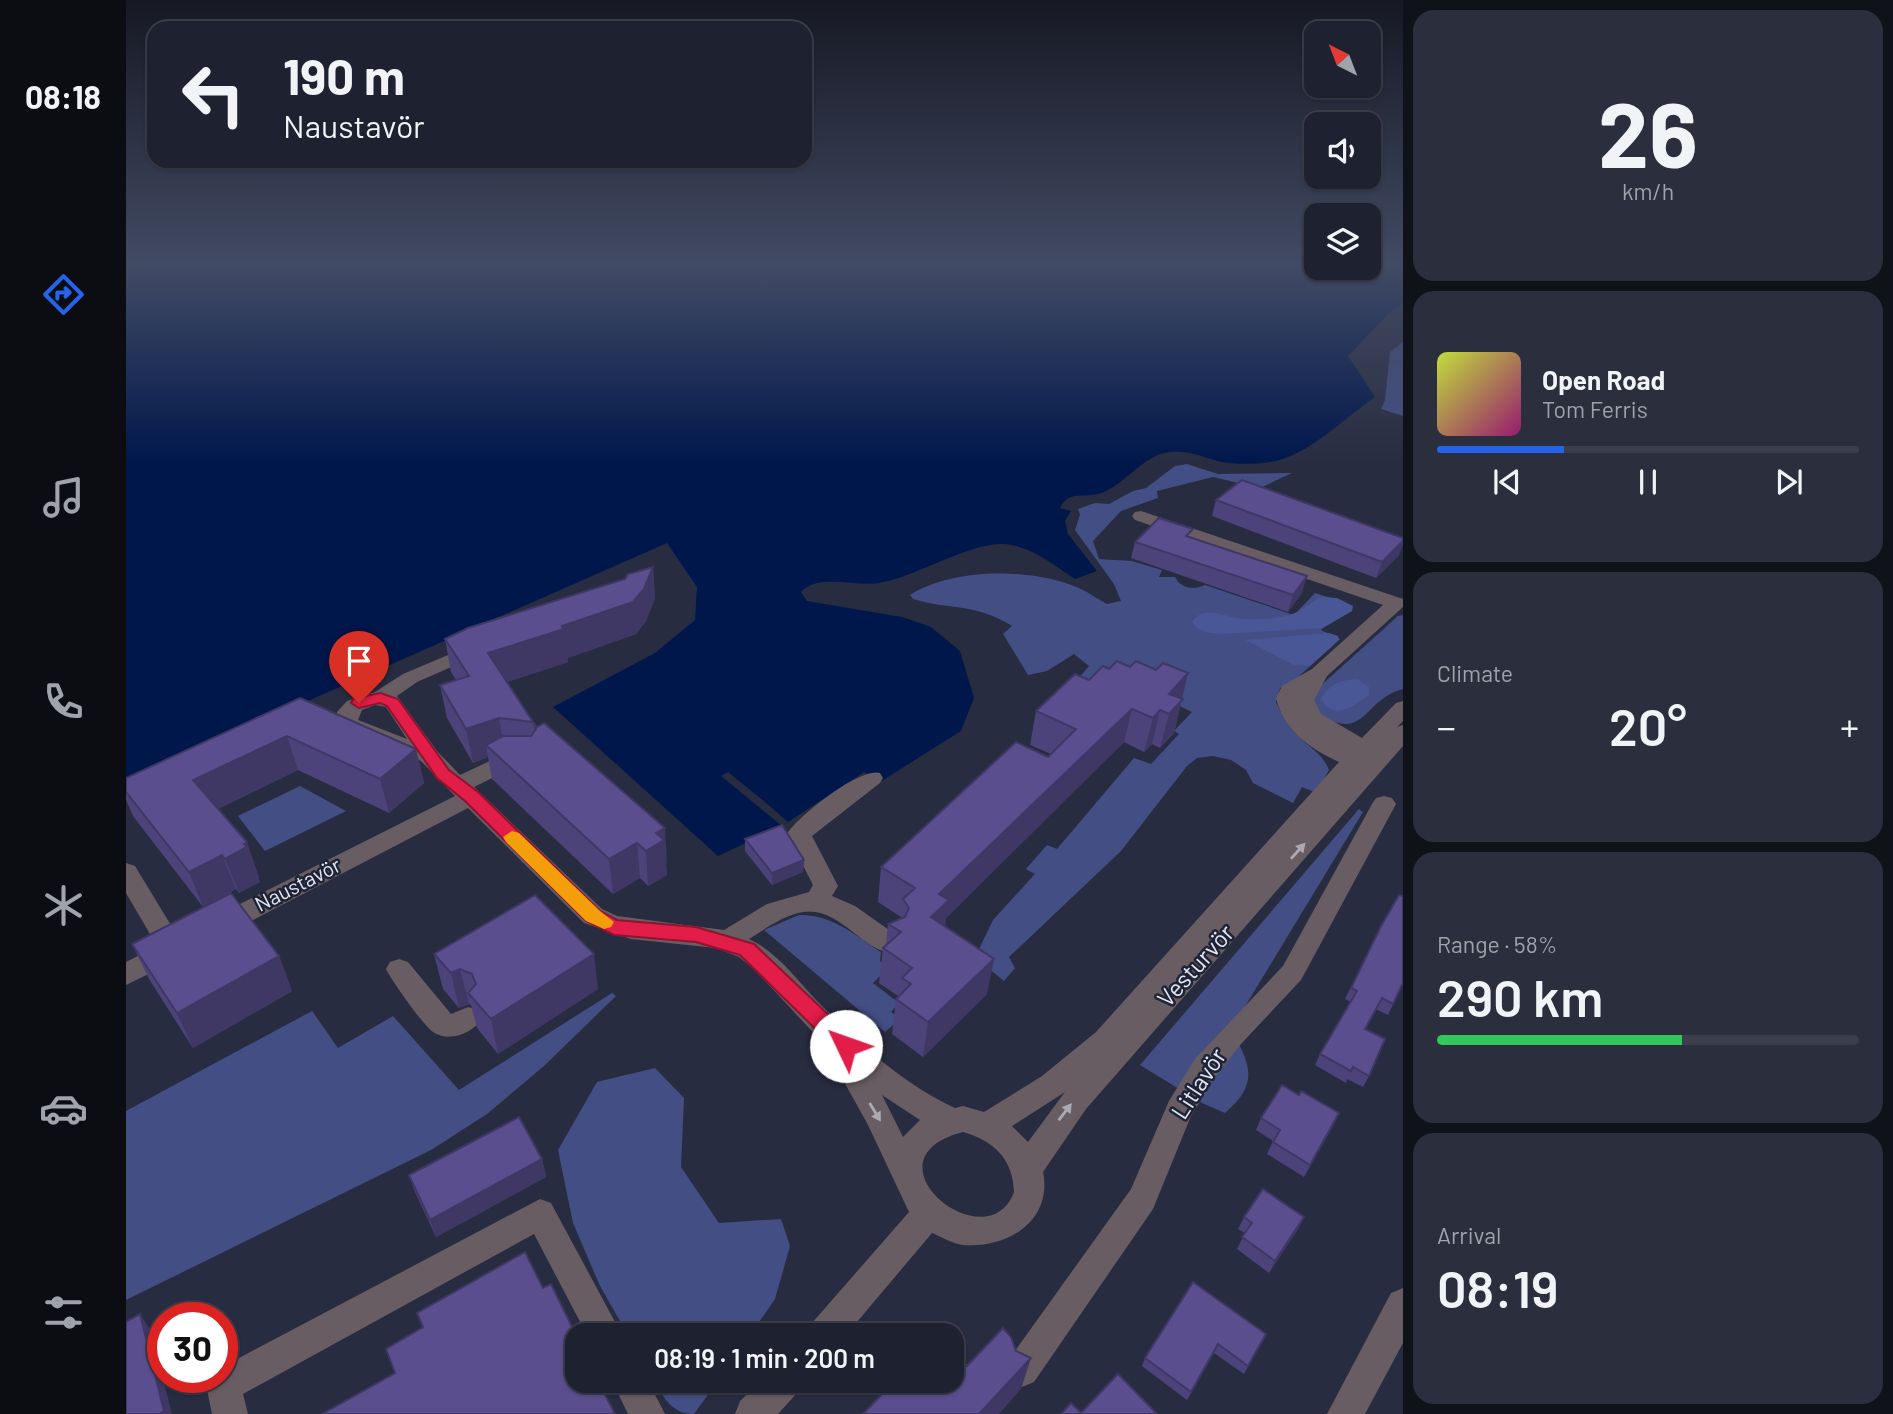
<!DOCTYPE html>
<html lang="en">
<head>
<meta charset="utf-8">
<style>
  body { margin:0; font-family:Barlow,sans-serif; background:#2b2e3c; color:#f1f3f6; height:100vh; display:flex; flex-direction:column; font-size:26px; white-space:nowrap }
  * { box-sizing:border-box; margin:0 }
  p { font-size:23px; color:#a1a3ab }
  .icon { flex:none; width:38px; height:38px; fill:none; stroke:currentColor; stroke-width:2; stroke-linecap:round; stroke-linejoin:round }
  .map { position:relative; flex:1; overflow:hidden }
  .side { display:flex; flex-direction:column; gap:10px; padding:10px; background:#10121a; width:490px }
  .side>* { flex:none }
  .banner { position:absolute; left:21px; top:21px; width:665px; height:147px; border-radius:21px; box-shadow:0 2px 5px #0004,0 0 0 2px #3c3e4c; background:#1e2130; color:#f1f3f6; overflow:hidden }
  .needle { width:46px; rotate:318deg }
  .buttons { position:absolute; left:1178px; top:21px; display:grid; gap:14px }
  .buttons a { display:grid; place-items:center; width:77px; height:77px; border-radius:14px; background:#1e2130; box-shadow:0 2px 5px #0004,0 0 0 2px #3c3e4c; font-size:35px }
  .speed { position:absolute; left:21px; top:1302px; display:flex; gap:14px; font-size:35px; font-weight:700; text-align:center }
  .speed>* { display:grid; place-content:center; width:91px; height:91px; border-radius:50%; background:#1e2130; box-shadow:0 2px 5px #0004,0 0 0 2px #3c3e4c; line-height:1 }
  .speed .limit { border:10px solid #d22; background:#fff; color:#111 }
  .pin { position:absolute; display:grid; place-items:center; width:60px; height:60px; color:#fff; margin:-72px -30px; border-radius:50% 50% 50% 0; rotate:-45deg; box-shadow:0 0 7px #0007 }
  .pin .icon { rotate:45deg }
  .me { position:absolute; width:77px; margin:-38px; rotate:312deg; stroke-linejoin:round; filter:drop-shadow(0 0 5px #0008) }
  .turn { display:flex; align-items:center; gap:24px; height:147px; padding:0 21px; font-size:32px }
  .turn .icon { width:91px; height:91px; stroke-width:2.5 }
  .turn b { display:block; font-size:49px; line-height:60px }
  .big { font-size:52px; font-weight:600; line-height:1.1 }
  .side .tile { flex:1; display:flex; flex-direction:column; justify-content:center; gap:10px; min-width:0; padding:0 24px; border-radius:21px; background:#2b2e3c }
  .side .dial { align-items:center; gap:0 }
  .dial b { font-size:91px; line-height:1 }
  .song { display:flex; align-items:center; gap:21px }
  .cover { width:84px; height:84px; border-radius:10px; background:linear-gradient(135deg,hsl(70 70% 55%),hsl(320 70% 35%)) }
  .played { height:7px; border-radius:4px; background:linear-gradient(90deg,#2563eb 30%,#3c3e4c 30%) }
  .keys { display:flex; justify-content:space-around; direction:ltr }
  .heat { display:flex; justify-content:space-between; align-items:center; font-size:38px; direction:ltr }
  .charge { height:10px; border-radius:5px; background:linear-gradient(90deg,#34c759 58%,#3c3e4c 0) }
  .trip { position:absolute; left:439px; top:1323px; width:399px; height:70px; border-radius:21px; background:#1e2130; box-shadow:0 2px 5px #0004,0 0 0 2px #3c3e4c; font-weight:600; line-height:70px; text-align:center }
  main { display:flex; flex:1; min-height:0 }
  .menu { display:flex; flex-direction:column; width:126px; justify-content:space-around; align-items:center; background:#0c0d13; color:#a1a3ab }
  .menu .icon { width:49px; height:49px }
  .menu .active { color:#2563eb }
  .menu b { font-size:32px; color:#f1f3f6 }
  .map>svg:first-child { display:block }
</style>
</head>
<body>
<main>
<nav class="menu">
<b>08:18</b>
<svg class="icon active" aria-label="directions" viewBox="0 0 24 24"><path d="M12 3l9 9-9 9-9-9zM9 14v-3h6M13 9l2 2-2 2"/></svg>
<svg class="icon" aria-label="music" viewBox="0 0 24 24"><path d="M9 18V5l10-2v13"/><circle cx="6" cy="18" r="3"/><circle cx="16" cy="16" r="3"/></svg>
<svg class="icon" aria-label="phone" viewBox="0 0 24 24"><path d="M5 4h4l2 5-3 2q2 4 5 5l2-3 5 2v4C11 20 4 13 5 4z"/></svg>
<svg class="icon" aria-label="climate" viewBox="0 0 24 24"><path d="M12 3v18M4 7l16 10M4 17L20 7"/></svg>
<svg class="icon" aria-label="car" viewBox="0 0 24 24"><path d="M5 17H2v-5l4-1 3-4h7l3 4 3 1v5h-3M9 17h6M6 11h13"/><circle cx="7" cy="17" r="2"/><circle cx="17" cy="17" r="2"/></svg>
<svg class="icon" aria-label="filters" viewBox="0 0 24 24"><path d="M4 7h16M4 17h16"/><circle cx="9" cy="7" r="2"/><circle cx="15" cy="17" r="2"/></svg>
</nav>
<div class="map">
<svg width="1277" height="1414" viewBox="0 0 1277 1414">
  <rect width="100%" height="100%" fill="#282c40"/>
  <g fill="#434e84">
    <polygon points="1277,342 1277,416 1255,409 1259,400 1264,352"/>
    <path d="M1061 464 1092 474 1166 473 1134 488 1087 477 1031 491 1032 498 995 511 967 541 973 559 1006 561 1036 570 1033 577H1049C1055 589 1068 590 1079 585L1168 615 1189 593 1221 603 1195 630 1214 639 1171 678 1154 688 1150 702C1156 715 1162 727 1172 736 1185 749 1196 753 1203 770L1191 793 1176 787 1167 803 1127 783 1120 770 1105 760 1087 756 1071 758 1061 766 995 851 883 957 889 968 878 981 857 964 853 949 867 920 909 874 900 869 921 845 931 849 1008 758 1025 764 1053 734 1048 731 1066 712 1031 695 941 692 963 666 948 654 921 671 902 675 877 634 886 626C850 603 823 610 787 599L784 595C826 568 902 568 948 586 959 590 970 598 981 604L995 601 988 584 949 530 954 515 952 509 969 503 983 504 1007 491 1020 488 1049 466Z"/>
    <path d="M1277 615V689C1235 700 1241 745 1189 712L1184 700 1192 688 1272 616Z"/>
    <polygon points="174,786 220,811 139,851 112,816"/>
    <path d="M1233 809 1237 812 1115 1013 1108 1035C1127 1069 1130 1086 1099 1113L1076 1103 1014 1065Z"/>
    <path d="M673 915C705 914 729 935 755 952L754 961 762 968 747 983 773 1003 765 1012 774 1019 759 1032 638 930Z"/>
    <polygon points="486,993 490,996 418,1066 361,1114 305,1150 0,1300 0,1111 186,1011 212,1048 267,1016 333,1090"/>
    <polygon points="529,1068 558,1098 555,1167 593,1223 655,1219 664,1246 649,1299 624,1335 502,1335 474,1286 447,1223 432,1150 471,1082"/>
    <path d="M528 1381H592L568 1414C546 1414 538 1398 528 1381Z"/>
  </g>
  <g fill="#4a5796">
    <path d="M1196 597 1211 598 1227 606 1226 611 1197 628 1095 634C1084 633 1072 632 1066 622 1079 603 1100 618 1117 619 1132 620 1159 619 1173 611 1181 607 1187 600 1196 597Z"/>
    <polygon points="1203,633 1212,636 1213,640 1184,666 1168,665 1119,640"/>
    <path d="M1231 679 1243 687V695C1228 706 1208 722 1195 699 1203 684 1215 680 1231 679Z"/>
  </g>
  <path fill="#00174c" d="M0 266H1277V304L1264 312 1222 356 1249 397C1219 418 1186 452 1150 461 1136 464 1111 465 1096 462 1079 458 1062 450 1044 452 1018 454 999 485 975 493 959 499 943 489 934 508L945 511 939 521 942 534 971 571 949 579C928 565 903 545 877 544 842 543 790 577 753 583 730 587 692 573 675 592L681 601 776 617 805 627 834 651 848 698 835 731 754 782 738 772 656 826 592 856 427 707 529 653 569 620 571 587 541 543 0 781Z"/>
  <polygon fill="#282c40" points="602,772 639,802 662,822 656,826 595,776"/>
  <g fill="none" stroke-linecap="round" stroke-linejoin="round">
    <g fill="#685d62" fill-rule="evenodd">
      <path d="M1015 511 1277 599V607L1201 676 1188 700 1195 714 1236 738 1270 703 1277 701V721L1271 727 1277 725V746L960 1109 917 1172C927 1220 882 1249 837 1245 827 1244 816 1237 806 1233L720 1335H681L686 1323 783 1212 742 1125 696 1042 628 969 613 957 590 948 505 939 458 923 342 808 104 932 95 935 86 932 82 925 86 918 329 796 295 761 213 728 210 723 211 712 221 701 249 692 277 674 348 644 355 646 358 650 355 654 291 682 271 696 311 751 334 775 381 753H397L400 758 397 763 348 787 476 909 491 916 598 930 641 904 683 892 687 885 661 834C672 816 734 767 754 773L757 778 754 783 686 836 712 886 706 896 729 906 773 937 777 944 773 951C742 961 716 905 677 912 658 915 639 929 623 939 651 952 670 979 690 1000 732 1042 775 1083 829 1108L837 1106 858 1112 916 1076 970 1032 1213 762C1183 748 1158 731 1150 698L1156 686 1186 669 1257 605 1009 520 1006 516 1009 512ZM249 705 260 707 281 739 232 720 236 710ZM939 1092 902 1142 886 1126 936 1094ZM756 1095 794 1120 777 1137ZM837 1132C868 1141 887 1159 888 1192 861 1264 732 1159 837 1132Z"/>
      <polygon points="1258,796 1266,798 1270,804 1175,980 1115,1044 1089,1077 1065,1116 1027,1209 908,1382 896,1387 884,1382 879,1370 884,1358 1005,1189 1043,1101 1069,1059 1157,966 1246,804 1250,798"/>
      <polygon points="0,863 9,866 60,950 51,960 0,985 0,962 31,946 0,893"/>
      <path d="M273 959 282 962 325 1014 342 1007 352 1010 356 1018C348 1033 323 1043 307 1032 297 1025 266 981 260 969L264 962Z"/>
      <polygon points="414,1199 425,1203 496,1335 461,1335 408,1234 117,1394 122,1414 86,1414 80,1385 84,1377 96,1377 96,1367"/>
      <polygon points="1277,1288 1277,1343 1239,1414 1201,1414 1265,1293"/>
      <polygon points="486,1381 522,1381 539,1414 502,1414"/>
      <polygon points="635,1381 676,1381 671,1393 652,1414 609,1414 614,1401"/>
    </g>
  </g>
  <g fill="#4d437b">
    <polygon points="1090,500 1273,555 1250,578 1086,516"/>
    <polygon points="1065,537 1176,593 1162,612 1005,558 1009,542"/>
    <polygon points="527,567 529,598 520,621 510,634 442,658 442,662 381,682 407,722 409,731 408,723 411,727 541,863 540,863 541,875 522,886 514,878 487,894 366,779 362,757 347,763 321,718 314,685 330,680 325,672 319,639 499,579"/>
    <polygon points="1004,667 1062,673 1048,733 1034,748 1026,744 1018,752 998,742 820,918 819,926 861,994 797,1057 766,1034 770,999 772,996 753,983 757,948 760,944 762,924 775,919 775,917 752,902 755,867 925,754 904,745 910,711 983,669"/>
    <polygon points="174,698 290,749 298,783 263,813 172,770 92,809 133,877 132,878 134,882 113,893 110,889 77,907 7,816 0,800 0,778"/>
    <polygon points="619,839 678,860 677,872 646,885 619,851"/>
    <polygon points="1254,928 1277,983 1262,1015 1250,1009 1240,1029 1243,1076 1237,1087 1221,1079 1220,1083 1189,1065 1194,1054 1225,1002 1219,999"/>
    <polygon points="6,944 153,956 166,991 67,1048 23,979"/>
    <polygon points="308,954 472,989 372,1054 351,1028 345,1005 343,1004 333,1008 317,989"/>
    <polygon points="1135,1118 1207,1126 1178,1177 1141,1154 1147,1141 1130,1130"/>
    <polygon points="416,1159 420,1177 310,1237 289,1192 283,1175"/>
    <polygon points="1118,1217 1178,1217 1172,1229 1143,1273 1111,1249 1119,1233 1112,1229"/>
    <polygon points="1140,1334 1118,1374 1088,1353 1061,1400 1016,1366 1019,1358"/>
  </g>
  <g fill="#3f3764">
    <polygon points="1277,541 1277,545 1273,555 1250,578 1256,562"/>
    <polygon points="527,567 529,598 520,621 510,634 442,658 442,662 368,686 362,653 436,626"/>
    <polygon points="1181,576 1176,593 1162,612 1167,595"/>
    <polygon points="1062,673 1048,733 1034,748 1043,714 1043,694"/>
    <polygon points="1006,709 998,742 820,918 818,935 805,917 813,894"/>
    <polygon points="1034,710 1026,744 1018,752 1027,718"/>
    <polygon points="373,718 379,751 360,745 362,757 347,763 340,729"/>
    <polygon points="161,736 172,770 81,814 67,780"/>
    <polygon points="290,749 298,783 263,813 254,779"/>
    <polygon points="539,828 541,863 540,863 541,875 522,886 520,851 530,833"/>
    <polygon points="121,842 133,877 132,878 134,882 113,893 99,859"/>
    <polygon points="511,843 514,878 487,894 483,859"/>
    <polygon points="96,855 110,889 77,907 63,872"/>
    <polygon points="678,860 677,872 646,885 646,873"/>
    <polygon points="468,954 472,989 372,1054 365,1019"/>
    <polygon points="153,956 166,991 67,1048 51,1013"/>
    <polygon points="868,959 861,994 797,1057 802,1022"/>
    <polygon points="334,969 343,1004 333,1008 325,973"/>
    <polygon points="416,1159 420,1177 310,1237 304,1220"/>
    <polygon points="1178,1217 1172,1229 1143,1273 1149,1261"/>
    <polygon points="14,1314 25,1331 46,1414 33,1414"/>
    <polygon points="905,1358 895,1389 873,1414 853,1414"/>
  </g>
  <g fill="#5a4e8f" stroke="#3f3764" stroke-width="2">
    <polygon points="1116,480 1277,538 1277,541 1256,562 1090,500"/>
    <polygon points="1033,518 1067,529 1060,536 1181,576 1167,595 1009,542"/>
    <polygon points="527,567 518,589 507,602 436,626 438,629 362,653 407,722 373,718 340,729 314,685 343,676 319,639 342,628 499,579 502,574"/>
    <polygon points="991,661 1004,667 1010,661 1030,670 1037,663 1062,673 1043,694 1057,699 1043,714 1034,710 1027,718 1006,709 813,894 823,900 805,917 868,959 802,1022 770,999 785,984 776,978 786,968 757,948 775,932 762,924 779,917 783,908 777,899 789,888 755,867 890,742 922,757 950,729 910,711 949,674 963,680 977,666 983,669"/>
    <polygon points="174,698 290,749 254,779 161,736 67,780 121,842 118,844 121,847 99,859 96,855 63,872 0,792 0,778"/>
    <polygon points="408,723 411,727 418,723 539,828 530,833 538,840 520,851 511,843 483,859 360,745 377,736 405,736 410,729"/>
    <polygon points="656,825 678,860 646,873 619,839"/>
    <polygon points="105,893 153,956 51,1013 6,944"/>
    <polygon points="409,895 468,954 365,1019 342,993 350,984 346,974 334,969 325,973 308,954"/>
    <polygon points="1273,895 1277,896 1277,895 1277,983 1267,1004 1256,998 1239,1029 1259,1039 1243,1076 1227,1067 1225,1071 1194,1054 1231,991 1225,988 1254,928"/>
    <polygon points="1156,1085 1173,1095 1175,1091 1213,1113 1184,1165 1147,1142 1154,1130 1135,1118"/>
    <polygon points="393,1117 416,1159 304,1220 283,1175"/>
    <polygon points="1137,1189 1178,1217 1149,1261 1116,1237 1126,1223 1118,1217"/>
    <polygon points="399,1252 417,1288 425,1284 452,1339 452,1381 472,1381 489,1414 196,1414 269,1373 260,1349 297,1327 291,1313"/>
    <polygon points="1067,1282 1140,1334 1122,1366 1092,1344 1065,1392 1019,1358"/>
    <polygon points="14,1314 38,1411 33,1414 0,1414 0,1322"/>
    <polygon points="877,1328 885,1337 890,1351 905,1358 853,1414 737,1414 769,1381 826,1381 826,1351 841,1366"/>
    <polygon points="992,1374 1031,1414 935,1414 945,1403 955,1413"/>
  </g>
  <defs><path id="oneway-solid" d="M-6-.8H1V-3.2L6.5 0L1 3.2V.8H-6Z" transform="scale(1.75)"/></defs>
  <g fill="#aca9b2">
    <use href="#oneway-solid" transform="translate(1172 851) rotate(-48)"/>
    <use href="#oneway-solid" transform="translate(749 1112) rotate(59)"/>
    <use href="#oneway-solid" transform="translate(939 1112) rotate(-53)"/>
  </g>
  <linearGradient id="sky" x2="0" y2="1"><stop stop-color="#161823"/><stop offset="0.57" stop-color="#424b64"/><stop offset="1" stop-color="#424b64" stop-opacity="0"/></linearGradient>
  <rect width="1277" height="464" fill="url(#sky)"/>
  <polygon fill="#e11d48" stroke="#92132f" stroke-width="2" points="254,693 272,699 323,770 352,792 474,911 491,920 570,927 628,944 728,1039 731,1046 728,1052 720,1055 713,1052 614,955 570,942 488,935 460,921 339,801 311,778 261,706 254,703 233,708 225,703 227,699"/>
  <polygon fill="#f59e0b" points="386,831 393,833 474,911 488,922 485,927 478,929 460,921 380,842 377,837"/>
  <g text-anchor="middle" stroke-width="5" stroke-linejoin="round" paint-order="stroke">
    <g font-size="21" fill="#e3e7f4" stroke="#1e2336">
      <text transform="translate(172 885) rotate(-27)" y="7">Naustavör</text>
    </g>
    <g font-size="24" fill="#e3e7f4" stroke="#1e2336">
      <text transform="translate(1070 966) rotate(-48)" y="8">Vesturvör</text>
      <text transform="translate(1073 1084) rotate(-57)" y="8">Litlavör</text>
    </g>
  </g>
</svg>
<div class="buttons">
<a><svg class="needle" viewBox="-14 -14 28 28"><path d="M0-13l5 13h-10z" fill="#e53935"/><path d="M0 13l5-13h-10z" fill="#a1a3ab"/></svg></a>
<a><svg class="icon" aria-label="sound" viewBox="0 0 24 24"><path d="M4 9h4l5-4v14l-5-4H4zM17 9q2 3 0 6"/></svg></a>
<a><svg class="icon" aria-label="layers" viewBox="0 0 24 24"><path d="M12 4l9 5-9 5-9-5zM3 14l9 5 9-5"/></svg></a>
</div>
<div class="speed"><div class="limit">30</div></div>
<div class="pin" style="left:233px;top:703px;background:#d93025"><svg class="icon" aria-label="arrive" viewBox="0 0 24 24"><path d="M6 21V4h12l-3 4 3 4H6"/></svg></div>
<svg class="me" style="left:720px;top:1046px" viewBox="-20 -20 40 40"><circle r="19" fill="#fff"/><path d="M0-13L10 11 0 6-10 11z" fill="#e11d48"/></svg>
<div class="trip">08:19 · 1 min · 200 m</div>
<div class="banner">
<div class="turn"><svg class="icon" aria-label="left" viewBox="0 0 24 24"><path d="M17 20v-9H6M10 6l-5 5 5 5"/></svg><div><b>190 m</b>Naustavör</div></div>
</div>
</div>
<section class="side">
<div class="tile dial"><b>26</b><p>km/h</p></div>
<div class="tile">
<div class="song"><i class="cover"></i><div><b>Open Road</b><p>Tom Ferris</p></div></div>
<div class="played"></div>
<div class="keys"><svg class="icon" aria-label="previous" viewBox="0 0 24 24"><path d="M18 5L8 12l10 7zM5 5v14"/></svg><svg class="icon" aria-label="pause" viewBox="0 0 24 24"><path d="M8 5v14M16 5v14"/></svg><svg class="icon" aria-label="next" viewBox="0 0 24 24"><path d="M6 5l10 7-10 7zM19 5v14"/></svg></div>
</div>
<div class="tile"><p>Climate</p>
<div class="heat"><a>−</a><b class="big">20°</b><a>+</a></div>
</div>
<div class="tile"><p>Range · 58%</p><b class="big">290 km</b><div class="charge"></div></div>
<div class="tile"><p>Arrival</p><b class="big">08:19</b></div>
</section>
</main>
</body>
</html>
